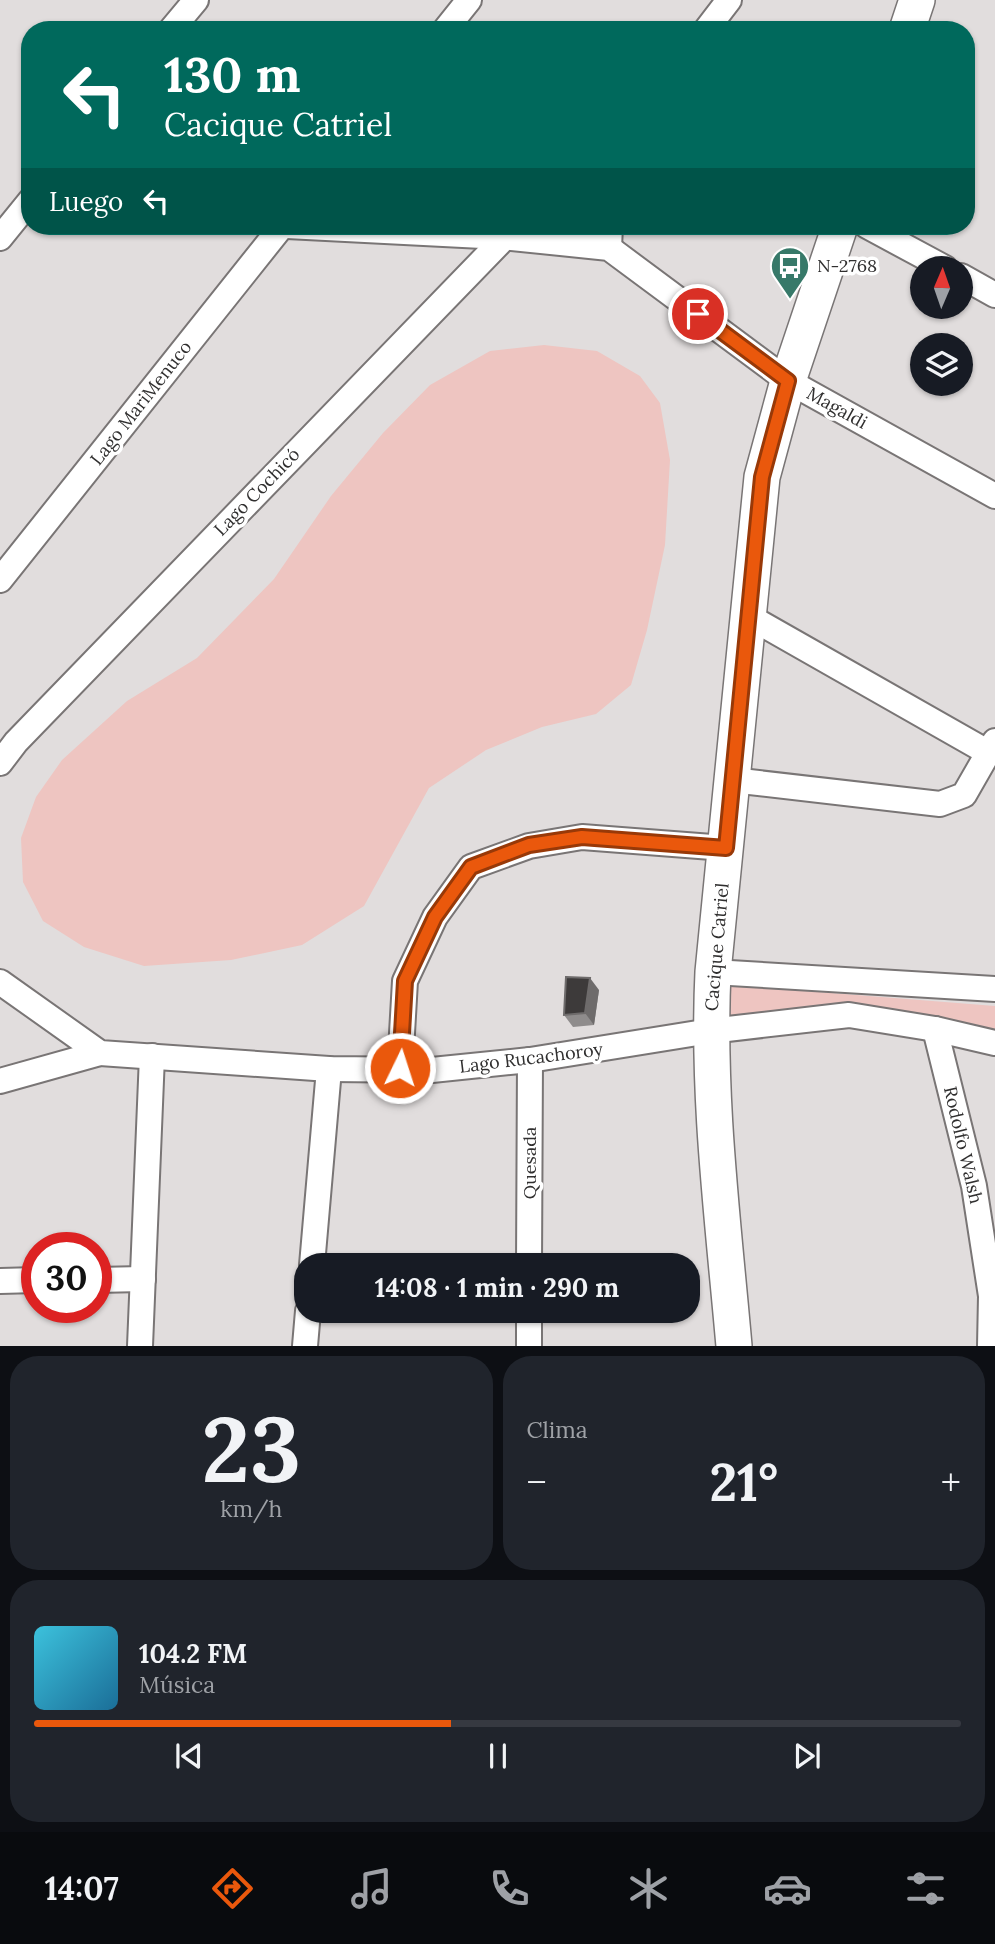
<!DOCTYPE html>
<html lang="es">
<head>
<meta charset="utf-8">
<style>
  body { margin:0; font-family:Lora,serif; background:#20242c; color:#f1f3f6; height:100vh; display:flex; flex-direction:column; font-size:26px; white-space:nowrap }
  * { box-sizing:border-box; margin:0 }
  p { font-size:23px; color:#9ea1a6 }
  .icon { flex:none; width:38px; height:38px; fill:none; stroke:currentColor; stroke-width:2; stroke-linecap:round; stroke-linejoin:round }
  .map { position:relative; height:1346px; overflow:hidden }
  .sheet { display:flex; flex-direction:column; gap:10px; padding:10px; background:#0d0f14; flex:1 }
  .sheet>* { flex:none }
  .banner { position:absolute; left:21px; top:21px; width:954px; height:214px; border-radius:28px; box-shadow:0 2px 5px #0004; background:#00695c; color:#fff; overflow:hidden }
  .needle { width:46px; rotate:2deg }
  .fabs { position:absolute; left:910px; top:256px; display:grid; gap:14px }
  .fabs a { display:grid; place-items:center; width:63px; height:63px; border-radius:50%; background:#171b24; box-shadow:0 2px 5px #0004; font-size:35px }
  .speed { position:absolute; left:21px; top:1232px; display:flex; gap:14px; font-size:35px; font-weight:700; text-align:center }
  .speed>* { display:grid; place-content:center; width:91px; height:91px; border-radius:50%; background:#171b24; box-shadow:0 2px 5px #0004; line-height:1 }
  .speed .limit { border:10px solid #d22; background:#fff; color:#111 }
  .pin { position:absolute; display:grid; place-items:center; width:60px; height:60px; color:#fff; margin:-30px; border:4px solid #fff; border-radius:50%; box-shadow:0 2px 7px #0007 }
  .me { position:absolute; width:77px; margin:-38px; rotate:4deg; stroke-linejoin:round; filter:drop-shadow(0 0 5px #0008) }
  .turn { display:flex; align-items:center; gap:24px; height:147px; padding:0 28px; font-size:32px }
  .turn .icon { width:91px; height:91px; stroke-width:2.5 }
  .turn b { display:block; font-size:49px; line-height:60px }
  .then { display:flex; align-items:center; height:66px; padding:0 28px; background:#0003; gap:14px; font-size:26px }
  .big { font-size:52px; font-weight:700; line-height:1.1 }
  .sheet .widget { flex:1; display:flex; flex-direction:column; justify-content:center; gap:10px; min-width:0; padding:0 24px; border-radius:28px; background:#20242c }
  .sheet .dial { align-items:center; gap:0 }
  .dial b { font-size:91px; line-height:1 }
  .song { display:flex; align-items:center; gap:21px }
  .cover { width:84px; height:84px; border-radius:10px; background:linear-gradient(135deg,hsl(190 70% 55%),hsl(200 70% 35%)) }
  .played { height:7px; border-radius:4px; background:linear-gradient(90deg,#ea580c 45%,#363941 45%) }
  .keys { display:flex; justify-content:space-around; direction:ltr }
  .heat { display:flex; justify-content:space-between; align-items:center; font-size:38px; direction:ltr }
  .sheet .tiles { flex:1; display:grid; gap:10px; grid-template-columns:1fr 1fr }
  .widget:last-child { grid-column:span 2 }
  .trip { position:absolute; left:294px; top:1253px; width:406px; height:70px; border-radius:28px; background:#171b24; box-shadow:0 2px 5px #0004; font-weight:700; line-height:70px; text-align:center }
  .tab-bar { display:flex; height:112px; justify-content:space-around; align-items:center; background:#090b0e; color:#9ea1a6 }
  .tab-bar .icon { width:49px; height:49px }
  .tab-bar .selected { color:#ea580c }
  .tab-bar b { font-size:32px; color:#f1f3f6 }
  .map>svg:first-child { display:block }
</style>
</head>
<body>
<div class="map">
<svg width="995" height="1346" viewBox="0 0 995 1346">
  <rect width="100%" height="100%" fill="#e1dddd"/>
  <g fill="#eec5c1">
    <polygon points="544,345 597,351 640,376 660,403 670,460 665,545 647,630 631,685 596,714 542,727 486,750 429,788 364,906 302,945 231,960 144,966 84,947 43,921 23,882 21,838 36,797 62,760 127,701 197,658 274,579 331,496 383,433 430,385 490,351"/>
    <polygon points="730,985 995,1006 995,1033 860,1004 727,1019"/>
  </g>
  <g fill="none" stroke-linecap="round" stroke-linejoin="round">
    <g stroke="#797575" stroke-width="28">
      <g id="street">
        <polyline points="171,30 196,0"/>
        <polyline points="445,30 469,0"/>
        <polyline points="706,30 729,0"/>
        <polyline points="287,226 502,237 609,248 788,381 995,496"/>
        <polyline points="867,226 945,268"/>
        <polyline points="0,238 30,201"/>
        <polyline points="609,248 610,226"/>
        <polyline points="961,276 995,295"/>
        <polyline points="0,580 282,226"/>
        <polyline points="748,616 989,753"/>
        <polyline points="0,763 16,742 511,231"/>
        <polyline points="732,780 940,804 964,795 995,741"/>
        <polyline points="713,972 995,989"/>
        <polyline points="0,982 100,1053 329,1069 432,1070 530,1060 710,1031 849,1015 935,1029 995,1043"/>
        <polyline points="935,1029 974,1186 991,1296 990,1346"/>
        <polyline points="400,1068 405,981 435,917 471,867 529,846 582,837 725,848"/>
        <polyline points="0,1081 100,1053"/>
        <polyline points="312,1265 329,1069"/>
        <polyline points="529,1265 530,1060"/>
        <polyline points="96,1280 143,1279"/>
        <polyline points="0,1281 37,1280"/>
        <polyline points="140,1346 152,1056"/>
        <polyline points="305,1346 308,1311"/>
        <polyline points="529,1346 529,1311"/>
      </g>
    </g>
    <g stroke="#797575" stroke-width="38">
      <g id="secondary">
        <polyline points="907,30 917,0"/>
        <path d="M734 1346C723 1220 707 1098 713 972L762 477 788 381 840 226"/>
      </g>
    </g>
    <use href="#street" stroke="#fff" stroke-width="24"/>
    <use href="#secondary" stroke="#fff" stroke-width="35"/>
  </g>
  <polygon fill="#8f8c8c" points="599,990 594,1025 573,1027 564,1015"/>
  <polygon fill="#6e6b6b" points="590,978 599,990 594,1025 585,1013"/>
  <polygon fill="#3d3a3a" stroke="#6e6b6b" stroke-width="2" points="566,977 590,978 585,1013 564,1015"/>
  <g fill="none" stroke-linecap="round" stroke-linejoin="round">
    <g stroke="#983908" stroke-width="18">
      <polyline id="route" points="400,1068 405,981 435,917 471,867 529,845 582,837 726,848 762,477 788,381 698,314"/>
    </g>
    <use href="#route" stroke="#ea580c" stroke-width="12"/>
  </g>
  <defs>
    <g id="bus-pin" transform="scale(2.0125)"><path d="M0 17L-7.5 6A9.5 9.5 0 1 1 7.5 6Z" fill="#377969" stroke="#fff"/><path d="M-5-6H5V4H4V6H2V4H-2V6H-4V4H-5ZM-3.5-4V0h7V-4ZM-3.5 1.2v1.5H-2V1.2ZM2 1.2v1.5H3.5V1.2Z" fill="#fff"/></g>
  </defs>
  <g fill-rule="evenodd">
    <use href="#bus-pin" x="790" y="266"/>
  </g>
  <g text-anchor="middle" stroke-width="7" stroke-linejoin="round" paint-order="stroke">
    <g font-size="18" fill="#302f2f" stroke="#fff" text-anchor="start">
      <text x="817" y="272">N-2768</text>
    </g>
    <g font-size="18" fill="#302f2f" stroke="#fff">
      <text transform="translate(141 403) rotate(-52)" y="6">Lago MariMenuco</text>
      <text transform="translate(837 408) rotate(29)" y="6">Magaldi</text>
      <text transform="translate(257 492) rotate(-46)" y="6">Lago Cochicó</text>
      <text transform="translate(717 947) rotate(-85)" y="6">Cacique Catriel</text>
      <text transform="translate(531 1058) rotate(-7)" y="6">Lago Rucachoroy</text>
      <text transform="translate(963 1145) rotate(77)" y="6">Rodolfo Walsh</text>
      <text transform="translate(530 1163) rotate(-90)" y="6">Quesada</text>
    </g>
  </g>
</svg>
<div class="fabs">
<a><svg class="needle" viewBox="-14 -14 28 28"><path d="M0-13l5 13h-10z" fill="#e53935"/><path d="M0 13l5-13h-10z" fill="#9ea1a6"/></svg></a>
<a><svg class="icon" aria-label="layers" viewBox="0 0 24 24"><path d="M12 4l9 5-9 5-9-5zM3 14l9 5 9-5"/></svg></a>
</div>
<div class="speed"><div class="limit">30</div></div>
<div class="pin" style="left:698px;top:314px;background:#d93025"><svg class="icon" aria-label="arrive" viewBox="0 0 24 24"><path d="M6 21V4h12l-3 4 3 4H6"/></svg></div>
<svg class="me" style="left:400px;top:1068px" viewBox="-20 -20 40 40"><circle r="17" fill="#ea580c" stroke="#fff" stroke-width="3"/><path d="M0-11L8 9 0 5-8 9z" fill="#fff"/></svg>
<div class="trip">14:08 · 1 min · 290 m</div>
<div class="banner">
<div class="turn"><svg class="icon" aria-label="left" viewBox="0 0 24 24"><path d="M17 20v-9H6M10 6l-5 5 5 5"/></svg><div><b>130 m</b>Cacique Catriel</div></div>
<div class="then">Luego<svg class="icon" aria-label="left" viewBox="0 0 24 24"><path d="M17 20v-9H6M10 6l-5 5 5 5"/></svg></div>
</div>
</div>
<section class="sheet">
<div class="tiles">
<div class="widget dial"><b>23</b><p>km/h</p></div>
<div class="widget"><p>Clima</p>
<div class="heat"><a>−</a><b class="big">21°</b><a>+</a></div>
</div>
<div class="widget">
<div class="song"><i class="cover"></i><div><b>104.2 FM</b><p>Música</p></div></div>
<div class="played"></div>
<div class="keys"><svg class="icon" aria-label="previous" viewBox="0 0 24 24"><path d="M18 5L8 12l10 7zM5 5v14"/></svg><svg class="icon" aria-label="pause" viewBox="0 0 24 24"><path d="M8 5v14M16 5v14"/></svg><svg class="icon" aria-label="next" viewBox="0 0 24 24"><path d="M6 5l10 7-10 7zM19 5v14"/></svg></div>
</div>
</div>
</section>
<nav class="tab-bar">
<b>14:07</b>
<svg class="icon selected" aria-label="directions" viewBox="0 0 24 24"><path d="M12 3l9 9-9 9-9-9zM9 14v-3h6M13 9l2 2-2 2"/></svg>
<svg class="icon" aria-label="music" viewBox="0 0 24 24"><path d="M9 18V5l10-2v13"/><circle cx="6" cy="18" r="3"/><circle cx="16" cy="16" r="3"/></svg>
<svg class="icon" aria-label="phone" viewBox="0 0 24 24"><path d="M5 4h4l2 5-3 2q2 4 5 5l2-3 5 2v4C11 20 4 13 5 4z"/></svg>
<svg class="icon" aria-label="climate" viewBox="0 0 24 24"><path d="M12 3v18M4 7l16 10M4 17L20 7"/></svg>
<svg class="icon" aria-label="car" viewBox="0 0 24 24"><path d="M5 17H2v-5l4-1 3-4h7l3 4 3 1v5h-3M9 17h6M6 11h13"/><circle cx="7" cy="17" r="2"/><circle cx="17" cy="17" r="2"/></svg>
<svg class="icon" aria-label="filters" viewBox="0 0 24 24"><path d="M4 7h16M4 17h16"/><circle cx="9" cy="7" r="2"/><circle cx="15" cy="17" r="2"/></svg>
</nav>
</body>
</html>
